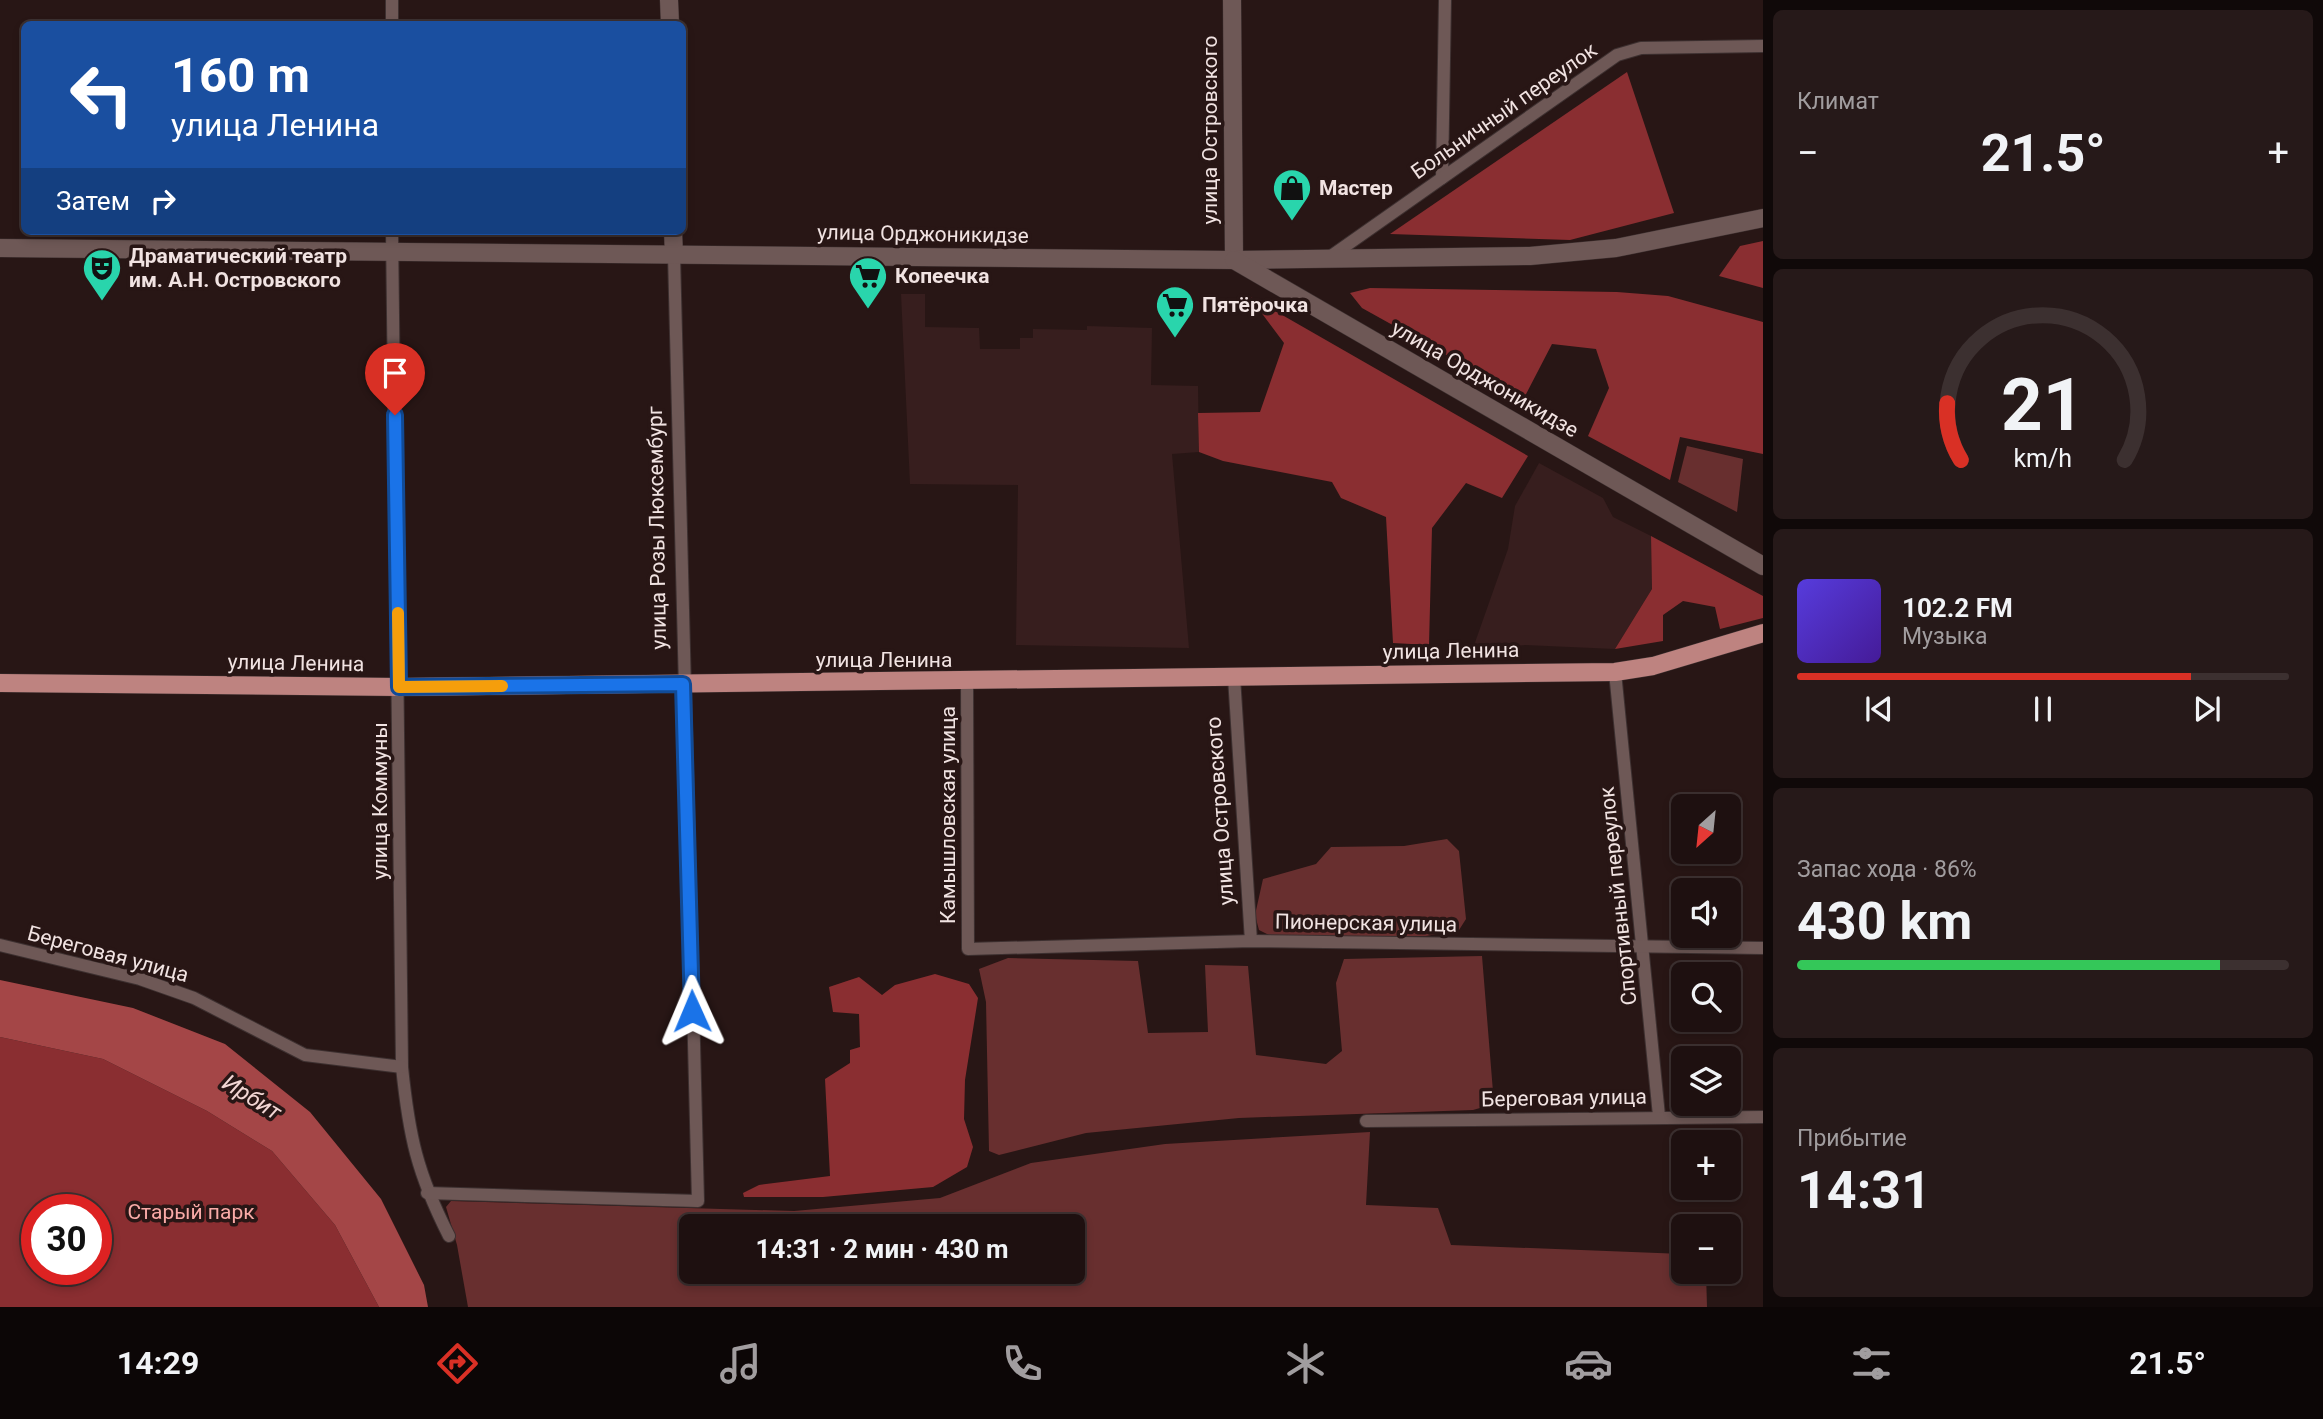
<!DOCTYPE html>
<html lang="ru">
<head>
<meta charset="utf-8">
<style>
  body { margin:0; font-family:Roboto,sans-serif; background:#261919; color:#f1f3f6; height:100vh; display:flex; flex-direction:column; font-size:26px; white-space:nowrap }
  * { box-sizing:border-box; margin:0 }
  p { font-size:23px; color:#a19d9f }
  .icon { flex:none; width:38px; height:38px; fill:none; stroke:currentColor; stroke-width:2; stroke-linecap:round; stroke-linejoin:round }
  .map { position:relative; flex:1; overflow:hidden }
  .side { display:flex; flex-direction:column; gap:10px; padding:10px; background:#100909; width:560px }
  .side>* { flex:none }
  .banner { position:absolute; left:21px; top:21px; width:665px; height:214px; border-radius:10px; box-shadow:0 4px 10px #0003,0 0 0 2px #3c3030; background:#1a4fa0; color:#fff; overflow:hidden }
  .needle { width:46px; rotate:207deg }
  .controls { position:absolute; left:1671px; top:794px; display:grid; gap:14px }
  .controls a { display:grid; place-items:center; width:70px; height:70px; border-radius:10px; background:#1e1010; box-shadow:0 4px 10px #0003,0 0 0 2px #3c3030; font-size:35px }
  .speed { position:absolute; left:21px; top:1194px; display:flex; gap:14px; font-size:35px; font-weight:700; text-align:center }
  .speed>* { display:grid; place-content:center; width:91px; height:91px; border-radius:50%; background:#1e1010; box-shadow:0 4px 10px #0003,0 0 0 2px #3c3030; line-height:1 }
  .speed .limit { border:10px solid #d22; background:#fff; color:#111 }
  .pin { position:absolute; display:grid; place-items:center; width:60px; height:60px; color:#fff; margin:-72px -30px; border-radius:50% 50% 50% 0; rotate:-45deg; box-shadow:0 0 7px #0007 }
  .pin .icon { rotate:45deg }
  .me { position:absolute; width:77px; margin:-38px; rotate:359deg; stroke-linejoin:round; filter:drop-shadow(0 0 5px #0008) }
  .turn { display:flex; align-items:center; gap:24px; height:147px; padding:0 35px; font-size:32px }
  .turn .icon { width:91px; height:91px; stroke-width:2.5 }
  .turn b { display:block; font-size:49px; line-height:60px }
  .then { display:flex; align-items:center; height:66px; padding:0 35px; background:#0003; gap:14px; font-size:26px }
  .big { font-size:52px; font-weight:700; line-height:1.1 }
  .side .tile { flex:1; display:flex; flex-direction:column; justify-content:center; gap:10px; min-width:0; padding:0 24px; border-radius:10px; background:#261919 }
  .side .dial { align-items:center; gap:0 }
  .dial svg { height:182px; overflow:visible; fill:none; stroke:#3c3030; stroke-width:7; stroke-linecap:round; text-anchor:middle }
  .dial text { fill:#f1f3f6; stroke:none }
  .song { display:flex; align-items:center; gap:21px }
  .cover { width:84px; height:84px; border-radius:10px; background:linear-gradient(135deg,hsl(250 70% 55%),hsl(260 70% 35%)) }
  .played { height:7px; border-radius:4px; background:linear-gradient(90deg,#d93025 80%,#3c3030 80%) }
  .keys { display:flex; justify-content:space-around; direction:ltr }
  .heat { display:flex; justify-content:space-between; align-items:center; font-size:38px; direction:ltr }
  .charge { height:10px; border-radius:5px; background:linear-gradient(90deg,#34c759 86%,#3c3030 0) }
  .trip { position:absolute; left:679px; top:1214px; width:406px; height:70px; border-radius:10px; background:#1e1010; box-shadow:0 4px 10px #0003,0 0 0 2px #3c3030; font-weight:700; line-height:70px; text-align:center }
  .dock { display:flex; height:112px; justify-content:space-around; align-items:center; background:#0c0606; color:#a19d9f }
  .dock .icon { width:49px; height:49px }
  .dock .current { color:#d93025 }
  .dock b { font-size:32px; color:#f1f3f6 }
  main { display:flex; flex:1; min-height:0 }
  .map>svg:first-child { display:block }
</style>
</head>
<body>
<main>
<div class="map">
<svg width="1763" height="1307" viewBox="0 0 1763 1307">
  <rect width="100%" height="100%" fill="#281615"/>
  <g fill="#371e1e">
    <polygon points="901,294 925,294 925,327 979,328 980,349 1020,349 1020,338 1033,338 1033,329 1087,330 1087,326 1152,328 1151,385 1198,386 1199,452 1172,454 1189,648 1016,645 1018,485 910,484"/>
    <polygon points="1539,463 1603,498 1613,517 1651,536 1652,589 1615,649 1525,645 1472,651 1508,549 1515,506"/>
  </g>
  <g fill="#682f2f" fill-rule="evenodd">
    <polygon points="1687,446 1743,459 1737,512 1678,482"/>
    <polygon points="1447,839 1459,851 1466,919 1459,930 1426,936 1271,936 1259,930 1255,915 1263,879 1316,864 1331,847 1404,846"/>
    <polygon points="1482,956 1494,1104 1473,1110 1239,1118 1086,1133 999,1155 989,1151 986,1002 979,969 1008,958 1138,961 1148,1033 1208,1032 1205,965 1248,966 1256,1055 1326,1064 1342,1051 1336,983 1344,959"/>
    <path d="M1370 1132 1366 1205 1438 1208 1451 1245 1683 1254 1684 1272H1706L1707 1307H468L457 1245 446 1207 451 1201 794 1211 940 1198 1031 1163 1165 1144ZM691 1227H1073V1272H691Z"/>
  </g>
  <g fill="#8a2e31" fill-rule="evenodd">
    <polygon points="1627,72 1674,213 1570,240 1390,234"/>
    <polygon points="1763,241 1763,288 1719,276 1740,246"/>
    <polygon points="1370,288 1617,292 1668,296 1763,322 1763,454 1680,437 1670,480 1588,436 1609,388 1596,349 1552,344 1524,398 1362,308 1350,293"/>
    <polygon points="1249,296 1528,456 1502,498 1466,483 1432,528 1429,645 1393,643 1386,517 1341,498 1332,482 1223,461 1199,452 1198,413 1260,412 1284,343"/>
    <polygon points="1651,536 1763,596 1763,618 1720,629 1715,607 1683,601 1663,615 1663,641 1615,649 1652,589"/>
    <polygon points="935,974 969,984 978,998 965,1080 964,1119 973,1147 967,1167 933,1187 823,1197 744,1197 743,1193 759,1185 830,1176 825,1079 850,1063 850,1050 860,1047 859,1014 833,1012 829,987 859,977 882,995 895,985"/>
    <path d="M0 1037 103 1059 207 1111 272 1151 335 1225 379 1307H0ZM37 1209H96V1269H37Z"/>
  </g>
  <polygon fill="#a44647" points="0,980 133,1008 225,1044 310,1112 381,1199 424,1285 428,1307 379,1307 335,1225 272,1151 207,1111 103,1059 0,1037"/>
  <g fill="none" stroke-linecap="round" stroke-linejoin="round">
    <g stroke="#3d3030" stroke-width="14">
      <g id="street">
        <polyline points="392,0 392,24"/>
        <polyline points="1442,178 1445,0"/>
        <path d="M392 231 402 1067C409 1136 417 1173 449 1236"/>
        <polyline points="1327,259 1617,55 1641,48 1763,46"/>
        <polyline points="1615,672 1659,1116"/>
        <polyline points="1234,677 1251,941"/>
        <polyline points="967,682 968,949 1251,941 1763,948"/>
        <polyline points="0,945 140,979 194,998 305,1055 402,1067"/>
        <polyline points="1366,1121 1763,1117"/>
        <polyline points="427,1193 698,1201 674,255"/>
      </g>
    </g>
    <g stroke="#3d3030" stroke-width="19">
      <g id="secondary">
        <polyline points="669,0 670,24"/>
        <polyline points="1232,0 1234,260"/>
        <polyline points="673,231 674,255"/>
        <polyline points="0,248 1234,260 1530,256 1616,248 1763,218"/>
        <polyline points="1234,260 1763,566"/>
      </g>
    </g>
    <g stroke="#3d3030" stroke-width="19">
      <polyline id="primary" points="0,683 399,687 1615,672 1653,666 1763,633"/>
    </g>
    <use href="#street" stroke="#6e5856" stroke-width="12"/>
    <use href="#secondary" stroke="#6e5856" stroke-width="18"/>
    <use href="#primary" stroke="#be8380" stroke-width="18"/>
  </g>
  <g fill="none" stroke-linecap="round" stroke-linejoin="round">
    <g stroke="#114b97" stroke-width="18">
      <polyline id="route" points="395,415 399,687 683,684 692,1011"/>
    </g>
    <use href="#route" stroke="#1a73e8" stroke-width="12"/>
    <polyline stroke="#f59e0b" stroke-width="12" points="398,613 399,687 502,686"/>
  </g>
  <defs>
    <g id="shop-pin" transform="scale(2.0125)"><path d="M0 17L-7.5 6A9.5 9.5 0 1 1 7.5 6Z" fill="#29d5ac" stroke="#281615"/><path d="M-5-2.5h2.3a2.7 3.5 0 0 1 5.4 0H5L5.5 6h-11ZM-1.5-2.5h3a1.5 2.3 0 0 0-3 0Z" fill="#111"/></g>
    <g id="theatre-pin" transform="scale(2.0125)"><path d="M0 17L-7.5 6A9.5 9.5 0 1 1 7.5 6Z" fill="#29d5ac" stroke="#281615"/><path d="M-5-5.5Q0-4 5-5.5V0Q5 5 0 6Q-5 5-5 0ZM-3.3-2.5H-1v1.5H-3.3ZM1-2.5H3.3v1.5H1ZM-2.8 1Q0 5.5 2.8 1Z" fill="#111"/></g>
    <g id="supermarket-pin" transform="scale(2.0125)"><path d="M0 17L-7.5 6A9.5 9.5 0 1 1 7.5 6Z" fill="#29d5ac" stroke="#281615"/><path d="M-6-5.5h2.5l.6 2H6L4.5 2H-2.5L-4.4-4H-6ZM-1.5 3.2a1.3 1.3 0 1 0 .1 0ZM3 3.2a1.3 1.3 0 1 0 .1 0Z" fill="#111"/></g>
  </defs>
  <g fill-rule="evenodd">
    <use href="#shop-pin" x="1292" y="188"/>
    <use href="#theatre-pin" x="102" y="268"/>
    <use href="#supermarket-pin" x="868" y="276"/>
    <use href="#supermarket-pin" x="1175" y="305"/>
  </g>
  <g text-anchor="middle" stroke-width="7" stroke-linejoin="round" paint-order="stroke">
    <g font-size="21" fill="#f1e3e2" stroke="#281615">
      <text transform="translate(1504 111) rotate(-35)" y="7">Больничный переулок</text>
      <text transform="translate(1210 130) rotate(-90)" y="7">улица Островского</text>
      <text transform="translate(923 234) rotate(1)" y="7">улица Орджоникидзе</text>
      <text transform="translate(1485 379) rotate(30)" y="7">улица Орджоникидзе</text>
      <text transform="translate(657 528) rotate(-91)" y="7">улица Розы Люксембург</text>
      <text transform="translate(1451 651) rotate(-1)" y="7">улица Ленина</text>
      <text x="884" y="667">улица Ленина</text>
      <text transform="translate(296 663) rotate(1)" y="7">улица Ленина</text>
      <text transform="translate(380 801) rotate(-90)" y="7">улица Коммуны</text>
      <text transform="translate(1220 811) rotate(-94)" y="7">улица Островского</text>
      <text transform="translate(948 815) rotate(-90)" y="7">Камышловская улица</text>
      <text transform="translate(1618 896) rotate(-96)" y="7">Спортивный переулок</text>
      <text transform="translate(1366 923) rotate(1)" y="7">Пионерская улица</text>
      <text transform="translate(108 954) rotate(15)" y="7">Береговая улица</text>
      <text transform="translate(1564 1098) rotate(-1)" y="7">Береговая улица</text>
    </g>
    <g font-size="21" font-weight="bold" fill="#f1e3e2" stroke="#281615" text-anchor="start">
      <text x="1319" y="195">Мастер</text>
      <text x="129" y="263">Драматический театр<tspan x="129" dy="24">им. А.Н. Островского</tspan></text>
      <text x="895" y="283">Копеечка</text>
      <text x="1202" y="312">Пятёрочка</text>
    </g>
    <g font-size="21" fill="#f9aaa7" stroke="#281615">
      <text x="191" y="1219">Старый парк</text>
    </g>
    <g font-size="23" font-style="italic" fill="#f2d6d4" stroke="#281615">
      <text transform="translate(252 1097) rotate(32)" y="8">Ирбит</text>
    </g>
  </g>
</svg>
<div class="controls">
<a><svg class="needle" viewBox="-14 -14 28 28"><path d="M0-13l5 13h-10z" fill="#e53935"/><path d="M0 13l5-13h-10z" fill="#a19d9f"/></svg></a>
<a><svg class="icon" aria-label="sound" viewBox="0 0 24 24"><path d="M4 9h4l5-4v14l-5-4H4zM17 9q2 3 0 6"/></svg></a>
<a><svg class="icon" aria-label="search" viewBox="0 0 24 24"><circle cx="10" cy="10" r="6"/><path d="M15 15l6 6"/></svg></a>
<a><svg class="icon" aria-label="layers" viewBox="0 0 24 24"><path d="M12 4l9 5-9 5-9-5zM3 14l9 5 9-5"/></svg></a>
<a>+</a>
<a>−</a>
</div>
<div class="speed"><div class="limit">30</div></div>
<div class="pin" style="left:395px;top:415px;background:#d93025"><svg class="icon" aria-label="arrive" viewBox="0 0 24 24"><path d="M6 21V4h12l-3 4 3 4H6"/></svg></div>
<svg class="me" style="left:692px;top:1011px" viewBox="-20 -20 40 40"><path d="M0-17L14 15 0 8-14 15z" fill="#1a73e8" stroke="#fff" stroke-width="4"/></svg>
<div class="trip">14:31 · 2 мин · 430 m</div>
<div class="banner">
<div class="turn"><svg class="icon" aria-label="left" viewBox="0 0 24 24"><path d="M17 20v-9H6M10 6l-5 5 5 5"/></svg><div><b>160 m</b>улица Ленина</div></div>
<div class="then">Затем<svg class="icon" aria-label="right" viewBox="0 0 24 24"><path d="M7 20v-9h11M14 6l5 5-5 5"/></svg></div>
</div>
</div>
<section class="side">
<div class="tile"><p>Климат</p>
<div class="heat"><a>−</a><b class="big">21.5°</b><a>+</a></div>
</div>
<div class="tile dial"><svg viewBox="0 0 100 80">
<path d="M14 69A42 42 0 1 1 86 69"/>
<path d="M14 69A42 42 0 0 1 8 44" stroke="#d93025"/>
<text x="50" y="56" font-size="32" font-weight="700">21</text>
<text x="50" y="72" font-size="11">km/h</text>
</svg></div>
<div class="tile">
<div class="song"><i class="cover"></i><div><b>102.2 FM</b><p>Музыка</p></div></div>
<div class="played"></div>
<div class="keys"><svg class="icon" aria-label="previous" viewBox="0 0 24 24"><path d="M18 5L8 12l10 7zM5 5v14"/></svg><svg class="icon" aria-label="pause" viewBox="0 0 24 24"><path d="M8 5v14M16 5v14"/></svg><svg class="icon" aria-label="next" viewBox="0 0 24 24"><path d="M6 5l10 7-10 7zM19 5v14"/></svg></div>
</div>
<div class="tile"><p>Запас хода · 86%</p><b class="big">430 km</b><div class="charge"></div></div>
<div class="tile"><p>Прибытие</p><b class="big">14:31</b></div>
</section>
</main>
<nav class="dock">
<b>14:29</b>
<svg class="icon current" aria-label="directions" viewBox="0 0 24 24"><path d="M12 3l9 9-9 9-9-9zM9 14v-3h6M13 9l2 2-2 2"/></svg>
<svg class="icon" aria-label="music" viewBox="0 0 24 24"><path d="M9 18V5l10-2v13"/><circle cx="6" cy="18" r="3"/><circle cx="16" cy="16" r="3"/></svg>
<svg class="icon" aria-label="phone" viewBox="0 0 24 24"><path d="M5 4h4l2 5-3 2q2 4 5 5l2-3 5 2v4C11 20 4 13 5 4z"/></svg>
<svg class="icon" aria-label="climate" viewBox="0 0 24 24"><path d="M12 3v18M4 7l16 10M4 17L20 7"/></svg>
<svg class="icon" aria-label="car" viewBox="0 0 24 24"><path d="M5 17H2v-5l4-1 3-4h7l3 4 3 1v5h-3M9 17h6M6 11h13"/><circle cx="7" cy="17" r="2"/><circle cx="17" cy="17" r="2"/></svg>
<svg class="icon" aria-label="filters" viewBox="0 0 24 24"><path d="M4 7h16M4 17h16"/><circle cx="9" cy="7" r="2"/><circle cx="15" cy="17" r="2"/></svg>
<b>21.5°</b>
</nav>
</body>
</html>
